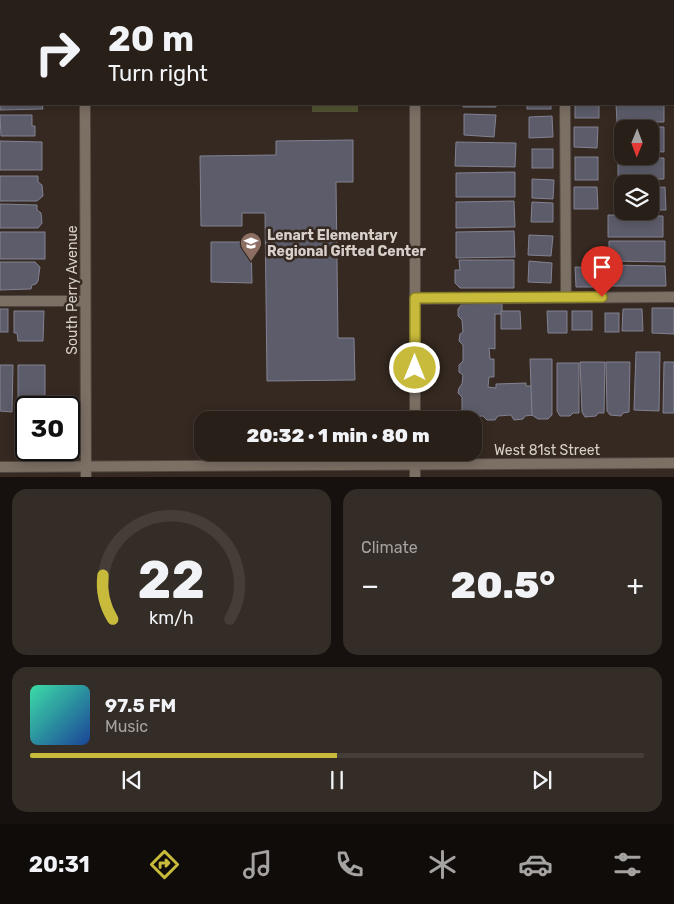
<!DOCTYPE html>
<html lang="en">
<head>
<meta charset="utf-8">
<style>
  body { margin:0; font-family:Rubik,sans-serif; background:#342c26; color:#f1f3f6; height:100vh; display:flex; flex-direction:column; font-size:19px; white-space:nowrap }
  * { box-sizing:border-box; margin:0 }
  p { font-size:16px; color:#a5a2a2 }
  .icon { flex:none; width:28px; height:28px; fill:none; stroke:currentColor; stroke-width:2; stroke-linecap:round; stroke-linejoin:round }
  .map { position:relative; height:477px; overflow:hidden }
  .panel { display:flex; flex-direction:column; gap:12px; padding:12px; background:#16110e; flex:1 }
  .panel>* { flex:none }
  .hud { position:absolute; left:0px; top:0px; width:675px; height:105px; box-shadow:0 2px 12px #0003,0 0 0 1px #443d38; background:#281f19; color:#f1f3f6; overflow:hidden }
  .needle { width:32px; rotate:181deg }
  .tools { position:absolute; left:614px; top:120px; display:grid; gap:10px }
  .tools a { display:grid; place-items:center; width:45px; height:45px; border-radius:10px; background:#281f19; box-shadow:0 2px 12px #0003,0 0 0 1px #443d38; font-size:25px }
  .speed { position:absolute; left:15px; top:396px; display:flex; gap:10px; font-size:25px; font-weight:700; text-align:center }
  .speed>* { display:grid; place-content:center; width:65px; height:65px; border-radius:50%; background:#281f19; box-shadow:0 2px 12px #0003,0 0 0 1px #443d38; line-height:1 }
  .speed .limit { border:2px solid #111; border-radius:8px; background:#fff; color:#111 }
  .pin { position:absolute; display:grid; place-items:center; width:42px; height:42px; color:#fff; margin:-51px -21px; border-radius:50% 50% 50% 0; rotate:-45deg; box-shadow:0 0 5px #0007 }
  .pin .icon { rotate:45deg }
  .me { position:absolute; width:55px; margin:-28px; rotate:0deg; stroke-linejoin:round; filter:drop-shadow(0 0 4px #0008) }
  .turn { display:flex; align-items:center; gap:18px; height:105px; padding:0 25px; font-size:22px }
  .turn .icon { width:65px; height:65px; stroke-width:2.5 }
  .turn b { display:block; font-size:35px; line-height:42px }
  .big { font-size:38px; font-weight:800; line-height:1.1 }
  .panel .widget { flex:1; display:flex; flex-direction:column; justify-content:center; gap:8px; min-width:0; padding:0 18px; border-radius:15px; background:#342c26 }
  .panel .dial { align-items:center; gap:0 }
  .dial svg { height:130px; overflow:visible; fill:none; stroke:#443d38; stroke-width:7; stroke-linecap:round; text-anchor:middle }
  .dial text { fill:#f1f3f6; stroke:none }
  .song { display:flex; align-items:center; gap:15px }
  .cover { width:60px; height:60px; border-radius:8px; background:linear-gradient(135deg,hsl(160 70% 55%),hsl(220 70% 35%)) }
  .played { height:5px; border-radius:2px; background:linear-gradient(90deg,#c8bb3b 50%,#443d38 50%) }
  .keys { display:flex; justify-content:space-around; direction:ltr }
  .heat { display:flex; justify-content:space-between; align-items:center; font-size:28px; direction:ltr }
  .panel .tiles { flex:1; display:grid; gap:12px; grid-template-columns:1fr 1fr }
  .widget:last-child { grid-column:span 2 }
  .trip { position:absolute; left:194px; top:411px; width:288px; height:50px; border-radius:15px; background:#281f19; box-shadow:0 2px 12px #0003,0 0 0 1px #443d38; font-weight:800; line-height:50px; text-align:center }
  .tab-bar { display:flex; height:80px; justify-content:space-around; align-items:center; background:#100c0a; color:#a5a2a2 }
  .tab-bar .icon { width:35px; height:35px }
  .tab-bar .current { color:#c8bb3b }
  .tab-bar b { font-size:22px; color:#f1f3f6 }
  .map>svg:first-child { display:block }
</style>
</head>
<body>
<div class="map">
<svg width="674" height="477" viewBox="0 0 674 477">
  <rect width="100%" height="100%" fill="#352921"/>
  <rect fill="#525532" x="312" y="104" width="46" height="8"/>
  <g fill="#5c5c6a" stroke="#828292">
    <polygon points="0,0 36,0 36,1 1,1 1,22 0,22"/>
    <rect x="618" y="0" width="46" height="1"/>
    <polygon points="0,85 1,85 1,104 42,104 43,109 0,110"/>
    <polygon points="464,104 511,104 496,104 496,107 463,107"/>
    <rect x="527" y="104" width="24" height="5"/>
    <rect x="575" y="104" width="24" height="14"/>
    <polygon points="616,104 664,104 664,122 617,122"/>
    <polygon points="464,114 496,115 494,137 464,135"/>
    <polygon points="0,115 32,115 32,126 35,126 35,136 1,136"/>
    <polygon points="552,116 553,137 529,138 529,117"/>
    <polygon points="574,127 598,127 597,148 574,147"/>
    <polygon points="617,127 664,127 664,152 650,151 650,129 622,129 622,151 617,151"/>
    <polygon points="353,140 353,182 336,182 338,338 354,338 355,380 267,381 265,213 242,213 242,226 201,226 200,156 276,155 276,141"/>
    <polygon points="0,141 42,142 42,170 0,170"/>
    <polygon points="456,142 516,143 515,167 455,166"/>
    <rect x="532" y="149" width="21" height="19"/>
    <rect x="575" y="157" width="23" height="23"/>
    <polygon points="618,158 664,158 664,179 618,180"/>
    <polygon points="515,172 515,197 456,197 456,173"/>
    <polygon points="0,176 38,176 38,182 42,185 43,196 37,201 0,201"/>
    <polygon points="532,179 554,180 553,199 532,198"/>
    <polygon points="574,187 597,187 598,209 574,209"/>
    <polygon points="665,187 666,210 650,210 650,188"/>
    <polygon points="616,188 622,188 622,211 617,211"/>
    <polygon points="514,201 515,227 456,228 456,202"/>
    <polygon points="532,202 553,203 553,222 531,222"/>
    <polygon points="0,204 37,205 37,210 41,213 42,223 38,228 0,228"/>
    <polygon points="608,215 663,216 663,237 608,237"/>
    <polygon points="514,231 515,257 456,258 456,232"/>
    <rect x="0" y="232" width="45" height="27"/>
    <polygon points="529,235 553,236 551,256 528,255"/>
    <polygon points="609,241 665,241 665,262 609,261"/>
    <polygon points="211,242 251,242 252,283 211,282"/>
    <polygon points="459,260 514,260 514,288 460,288 455,283 455,270 460,270"/>
    <polygon points="529,261 552,263 551,283 528,282"/>
    <polygon points="0,262 35,262 40,267 38,281 36,284 32,285 31,289 0,290"/>
    <polygon points="609,265 665,266 666,286 610,286"/>
    <polygon points="575,267 598,268 598,287 576,287"/>
    <polygon points="462,304 502,304 502,314 495,314 495,349 489,348 490,359 494,359 494,377 489,377 488,387 496,388 496,384 526,383 526,386 533,386 534,415 525,416 523,419 514,420 511,415 498,416 495,420 487,420 483,416 462,417 462,397 458,393 459,388 462,384 463,375 459,372 459,365 463,361 463,345 459,341 460,334 463,332 462,320 458,316 458,309"/>
    <polygon points="652,308 674,308 674,334 652,333"/>
    <rect x="0" y="309" width="8" height="23"/>
    <polygon points="623,309 642,309 643,331 622,331"/>
    <polygon points="14,311 44,311 43,341 18,341 17,333 14,333"/>
    <polygon points="501,311 520,311 521,329 501,329"/>
    <polygon points="547,311 567,311 567,333 548,333"/>
    <rect x="572" y="311" width="20" height="19"/>
    <rect x="605" y="313" width="14" height="19"/>
    <polygon points="636,352 660,352 659,411 634,410"/>
    <polygon points="530,359 552,359 552,415 548,419 538,419 532,415"/>
    <polygon points="580,362 605,362 604,413 598,413 596,416 585,417 582,412"/>
    <polygon points="606,362 630,362 629,412 623,413 621,416 610,415 607,411"/>
    <polygon points="664,362 674,362 674,413 663,413"/>
    <polygon points="557,363 579,363 579,413 573,413 570,416 560,416 557,411"/>
    <polygon points="0,365 13,365 12,412 0,411"/>
    <polygon points="18,365 45,365 45,408 26,408 26,411 18,411"/>
  </g>
  <g fill="none" stroke-linecap="round" stroke-linejoin="round">
    <g stroke="#504740" stroke-width="12">
      <g id="service">
        <polyline points="564,0 564,1"/>
        <polyline points="565,104 566,298"/>
        <polyline points="415,299 674,297"/>
        <polyline points="0,301 85,301"/>
      </g>
    </g>
    <g stroke="#504740" stroke-width="12">
      <g id="minor">
        <polyline points="85,0 85,1"/>
        <polyline points="414,0 414,1"/>
        <polyline points="85,104 86,477"/>
        <polyline points="415,104 415,420"/>
        <polyline points="415,452 415,477"/>
        <polyline points="0,467 674,463"/>
      </g>
    </g>
    <use href="#service" stroke="#7c6f64" stroke-width="10"/>
    <use href="#minor" stroke="#7c6f64" stroke-width="10"/>
  </g>
  <g fill="none" stroke-linecap="round" stroke-linejoin="round">
    <g stroke="#827a26" stroke-width="12">
      <polyline id="route" points="415,368 415,298 602,297"/>
    </g>
    <use href="#route" stroke="#c8bb3b" stroke-width="9"/>
  </g>
  <defs>
    <g id="school-pin" transform="scale(1.125)"><path d="M0 17L-7.5 6A9.5 9.5 0 1 1 7.5 6Z" fill="#8d6e63" stroke="#352921"/><path d="M0-5L7-2L0 1L-7-2ZM-4 1L0 2.5L4 1V4Q0 6-4 4Z" fill="#fff"/></g>
  </defs>
  <g fill-rule="evenodd">
    <use href="#school-pin" x="251" y="243"/>
  </g>
  <g text-anchor="middle" stroke-width="5" stroke-linejoin="round" paint-order="stroke">
    <g font-size="14" font-weight="bold" fill="#d7d0ca" stroke="#352921" text-anchor="start">
      <text x="267" y="240">Lenart Elementary<tspan x="267" dy="16">Regional Gifted Center</tspan></text>
    </g>
    <g font-size="14" fill="#d7d0ca" stroke="#352921">
      <text transform="translate(72 290) rotate(-90)" y="5">South Perry Avenue</text>
      <text x="547" y="455">West 81st Street</text>
    </g>
  </g>
</svg>
<div class="tools">
<a><svg class="needle" viewBox="-14 -14 28 28"><path d="M0-13l5 13h-10z" fill="#e53935"/><path d="M0 13l5-13h-10z" fill="#a5a2a2"/></svg></a>
<a><svg class="icon" aria-label="layers" viewBox="0 0 24 24"><path d="M12 4l9 5-9 5-9-5zM3 14l9 5 9-5"/></svg></a>
</div>
<div class="speed"><div class="limit">30</div></div>
<div class="pin" style="left:602px;top:297px;background:#d93025"><svg class="icon" aria-label="arrive" viewBox="0 0 24 24"><path d="M6 21V4h12l-3 4 3 4H6"/></svg></div>
<svg class="me" style="left:415px;top:368px" viewBox="-20 -20 40 40"><circle r="17" fill="#c8bb3b" stroke="#fff" stroke-width="3"/><path d="M0-11L8 9 0 5-8 9z" fill="#fff"/></svg>
<div class="trip">20:32 · 1 min · 80 m</div>
<div class="hud">
<div class="turn"><svg class="icon" aria-label="right" viewBox="0 0 24 24"><path d="M7 20v-9h11M14 6l5 5-5 5"/></svg><div><b>20 m</b>Turn right</div></div>
</div>
</div>
<section class="panel">
<div class="tiles">
<div class="widget dial"><svg viewBox="0 0 100 80">
<path d="M14 69A42 42 0 1 1 86 69"/>
<path d="M14 69A42 42 0 0 1 8 42" stroke="#c8bb3b"/>
<text x="50" y="56" font-size="32" font-weight="700">22</text>
<text x="50" y="72" font-size="11">km/h</text>
</svg></div>
<div class="widget"><p>Climate</p>
<div class="heat"><a>−</a><b class="big">20.5°</b><a>+</a></div>
</div>
<div class="widget">
<div class="song"><i class="cover"></i><div><b>97.5 FM</b><p>Music</p></div></div>
<div class="played"></div>
<div class="keys"><svg class="icon" aria-label="previous" viewBox="0 0 24 24"><path d="M18 5L8 12l10 7zM5 5v14"/></svg><svg class="icon" aria-label="pause" viewBox="0 0 24 24"><path d="M8 5v14M16 5v14"/></svg><svg class="icon" aria-label="next" viewBox="0 0 24 24"><path d="M6 5l10 7-10 7zM19 5v14"/></svg></div>
</div>
</div>
</section>
<nav class="tab-bar">
<b>20:31</b>
<svg class="icon current" aria-label="directions" viewBox="0 0 24 24"><path d="M12 3l9 9-9 9-9-9zM9 14v-3h6M13 9l2 2-2 2"/></svg>
<svg class="icon" aria-label="music" viewBox="0 0 24 24"><path d="M9 18V5l10-2v13"/><circle cx="6" cy="18" r="3"/><circle cx="16" cy="16" r="3"/></svg>
<svg class="icon" aria-label="phone" viewBox="0 0 24 24"><path d="M5 4h4l2 5-3 2q2 4 5 5l2-3 5 2v4C11 20 4 13 5 4z"/></svg>
<svg class="icon" aria-label="climate" viewBox="0 0 24 24"><path d="M12 3v18M4 7l16 10M4 17L20 7"/></svg>
<svg class="icon" aria-label="car" viewBox="0 0 24 24"><path d="M5 17H2v-5l4-1 3-4h7l3 4 3 1v5h-3M9 17h6M6 11h13"/><circle cx="7" cy="17" r="2"/><circle cx="17" cy="17" r="2"/></svg>
<svg class="icon" aria-label="filters" viewBox="0 0 24 24"><path d="M4 7h16M4 17h16"/><circle cx="9" cy="7" r="2"/><circle cx="15" cy="17" r="2"/></svg>
</nav>
</body>
</html>
